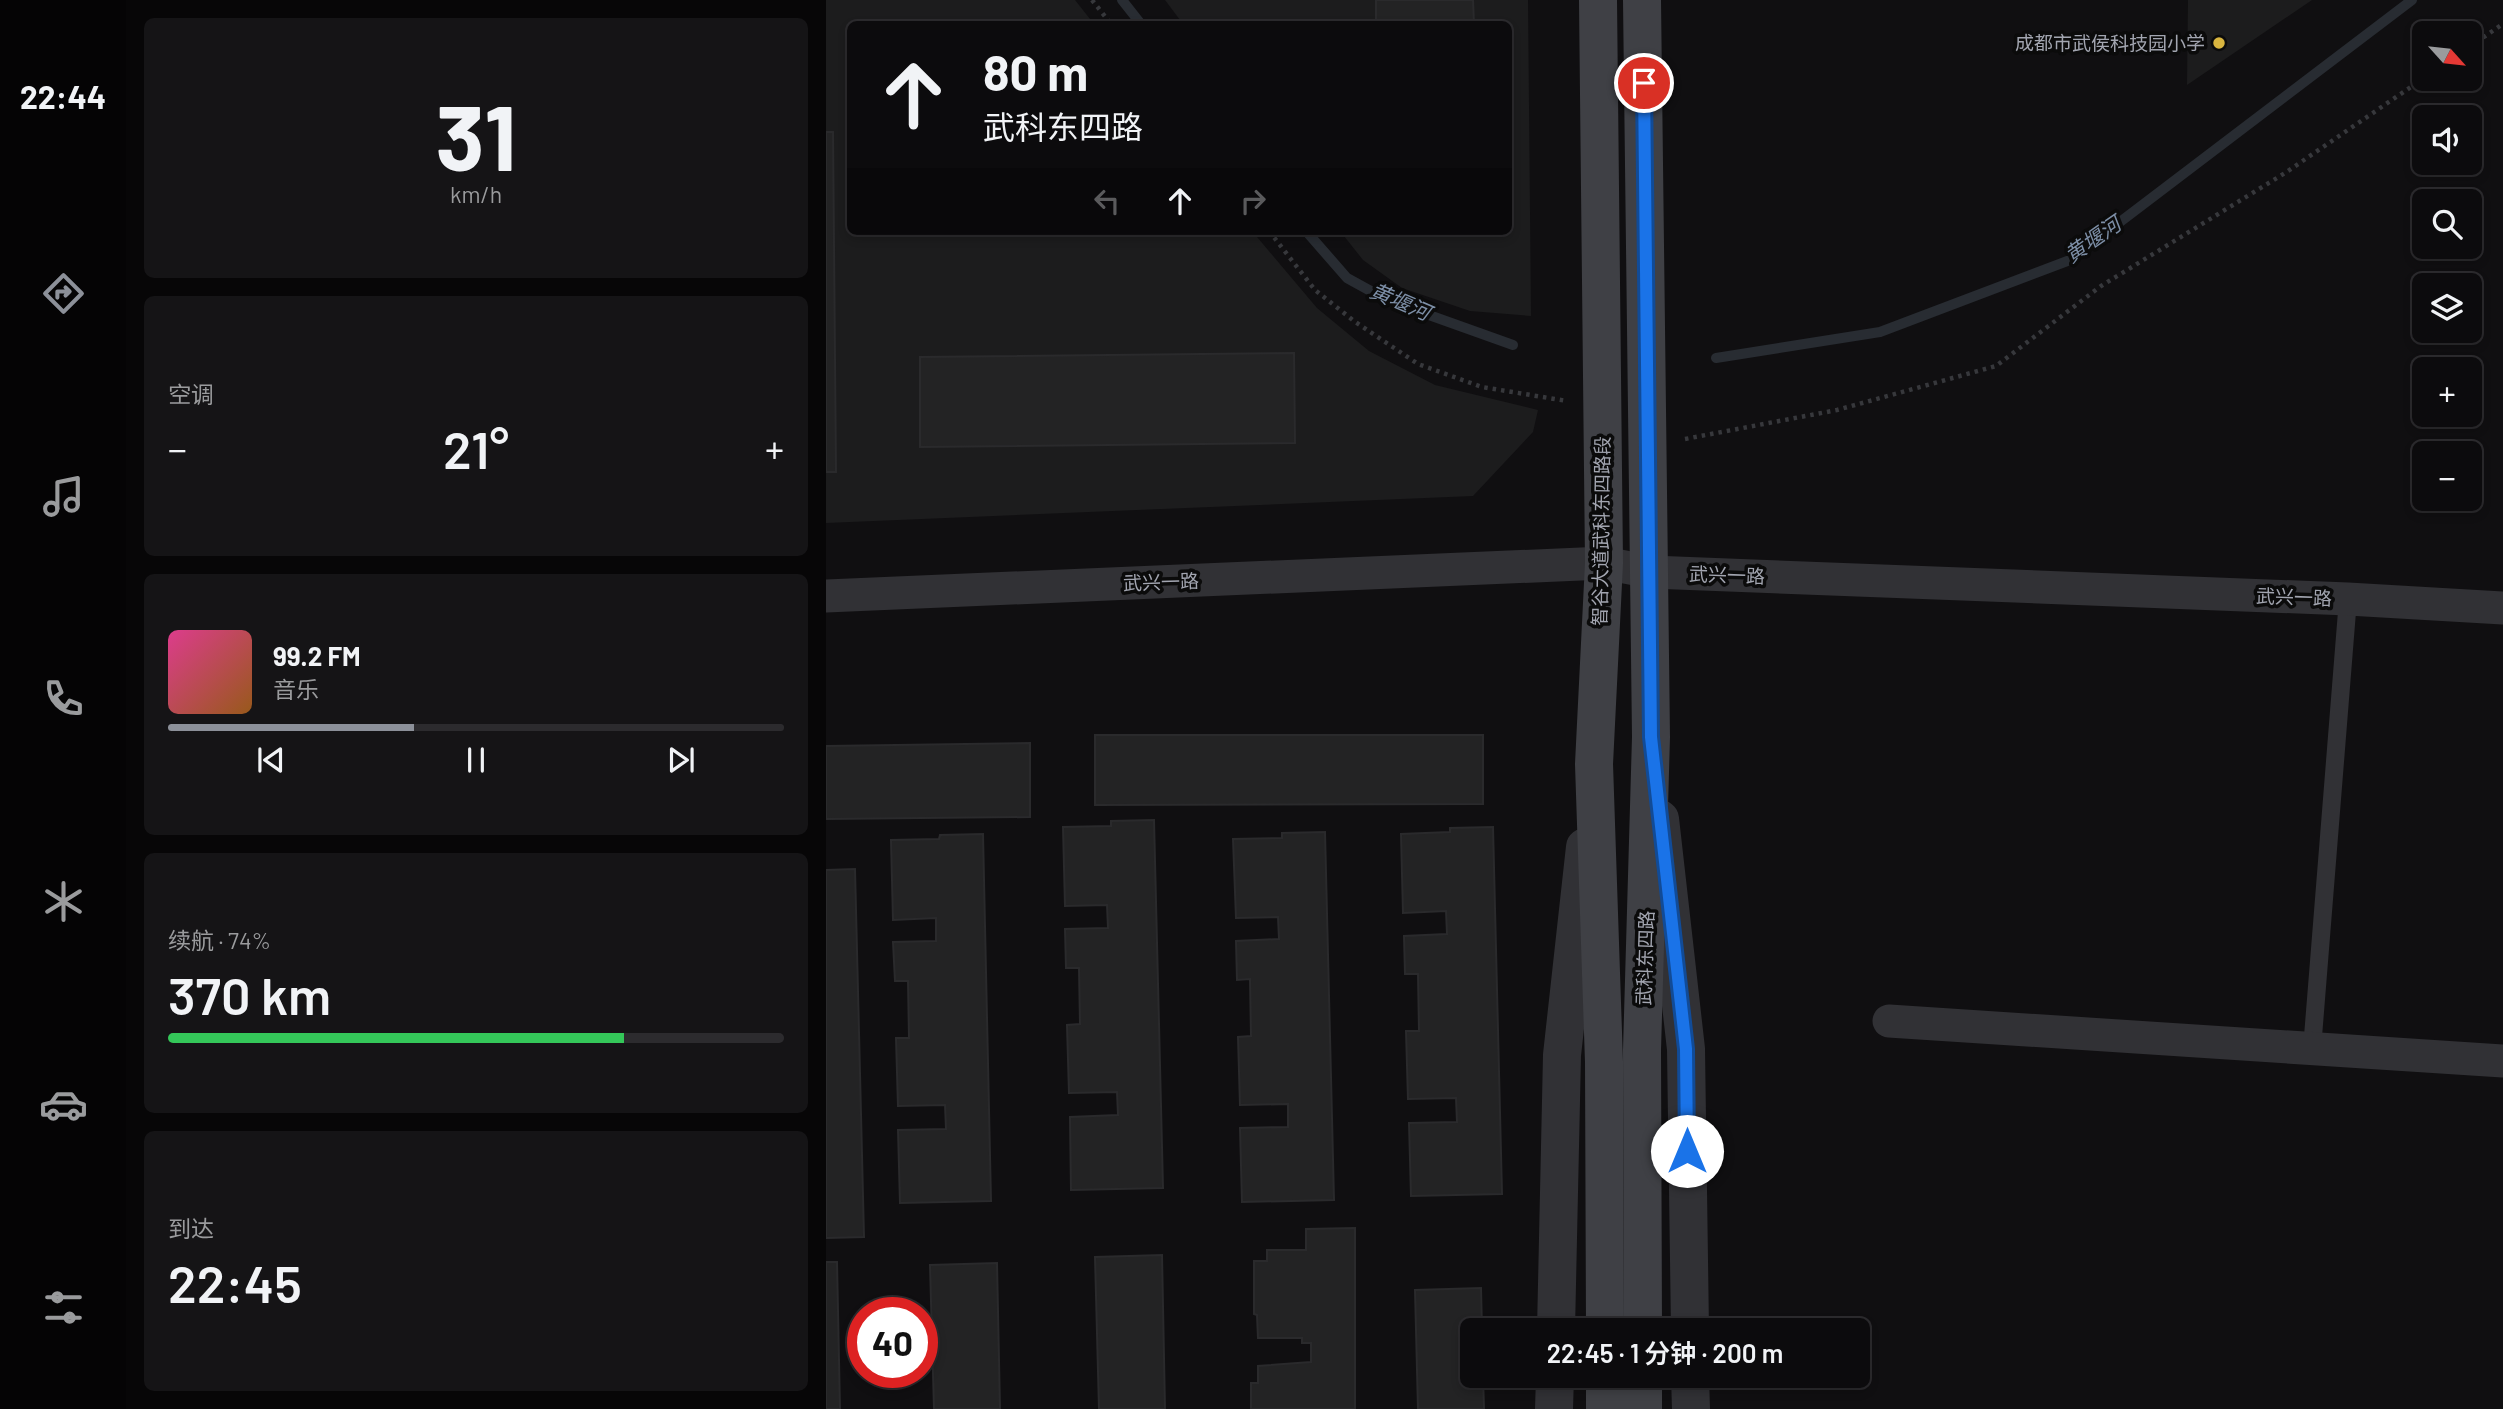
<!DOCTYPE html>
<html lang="zh">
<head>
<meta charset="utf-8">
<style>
  body { margin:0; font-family:Barlow,"Noto Sans SC",sans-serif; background:#151416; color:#f1f3f6; height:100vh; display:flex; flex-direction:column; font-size:26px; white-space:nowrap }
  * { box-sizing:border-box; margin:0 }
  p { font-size:23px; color:#9a9b9d }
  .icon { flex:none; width:38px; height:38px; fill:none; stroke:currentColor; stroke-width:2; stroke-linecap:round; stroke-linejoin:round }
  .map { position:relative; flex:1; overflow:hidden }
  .panel { display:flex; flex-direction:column; gap:18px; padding:18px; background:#070607; width:700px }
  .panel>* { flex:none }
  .hud { position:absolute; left:21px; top:21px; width:665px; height:214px; border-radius:10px; box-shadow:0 4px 10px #0003,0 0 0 2px #2c2b2e; background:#0c0b0d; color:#f1f3f6; overflow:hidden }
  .needle { width:46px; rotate:117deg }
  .fabs { position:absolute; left:1586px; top:21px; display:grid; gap:14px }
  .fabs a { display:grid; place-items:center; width:70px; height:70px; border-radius:10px; background:#0c0b0d; box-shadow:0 4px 10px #0003,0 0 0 2px #2c2b2e; font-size:35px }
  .speed { position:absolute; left:21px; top:1297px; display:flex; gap:14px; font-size:35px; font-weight:700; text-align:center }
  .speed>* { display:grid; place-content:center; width:91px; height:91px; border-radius:50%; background:#0c0b0d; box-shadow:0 4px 10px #0003,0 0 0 2px #2c2b2e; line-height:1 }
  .speed .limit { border:10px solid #d22; background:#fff; color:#111 }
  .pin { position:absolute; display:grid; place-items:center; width:60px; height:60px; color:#fff; margin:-30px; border:4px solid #fff; border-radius:50%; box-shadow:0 2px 7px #0007 }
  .me { position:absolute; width:77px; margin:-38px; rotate:0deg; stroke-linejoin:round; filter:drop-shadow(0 0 5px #0008) }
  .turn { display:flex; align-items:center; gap:24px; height:147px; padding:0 21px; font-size:32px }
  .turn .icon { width:91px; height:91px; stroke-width:2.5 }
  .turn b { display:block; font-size:49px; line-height:60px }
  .lanes { display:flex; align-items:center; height:66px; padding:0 21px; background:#0003; justify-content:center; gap:35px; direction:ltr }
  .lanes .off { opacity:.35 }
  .big { font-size:52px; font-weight:600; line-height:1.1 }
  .panel .widget { flex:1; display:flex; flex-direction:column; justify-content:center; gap:10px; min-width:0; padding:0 24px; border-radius:10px; background:#151416 }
  .panel .dial { align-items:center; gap:0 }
  .dial b { font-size:91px; line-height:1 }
  .song { display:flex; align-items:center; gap:21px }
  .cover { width:84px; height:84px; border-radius:10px; background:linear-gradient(135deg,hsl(330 70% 55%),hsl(30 70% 35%)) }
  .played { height:7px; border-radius:4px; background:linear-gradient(90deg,#8c9099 40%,#2c2b2e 40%) }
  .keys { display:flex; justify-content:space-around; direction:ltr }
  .heat { display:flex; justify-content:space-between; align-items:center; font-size:38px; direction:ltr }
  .charge { height:10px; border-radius:5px; background:linear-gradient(90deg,#34c759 74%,#2c2b2e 0) }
  .trip { position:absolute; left:634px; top:1318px; width:410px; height:70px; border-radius:10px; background:#0c0b0d; box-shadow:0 4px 10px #0003,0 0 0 2px #2c2b2e; font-weight:600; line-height:70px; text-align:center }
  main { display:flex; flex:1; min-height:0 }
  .dock { display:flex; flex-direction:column; width:126px; justify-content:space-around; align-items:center; background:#050405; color:#9a9b9d }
  .dock .icon { width:49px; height:49px }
  .dock .selected { color:#8c9099 }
  .dock b { font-size:32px; color:#f1f3f6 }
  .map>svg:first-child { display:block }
</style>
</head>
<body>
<main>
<nav class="dock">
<b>22:44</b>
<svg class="icon selected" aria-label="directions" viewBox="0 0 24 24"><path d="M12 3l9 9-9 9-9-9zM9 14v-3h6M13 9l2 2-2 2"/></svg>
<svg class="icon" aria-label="music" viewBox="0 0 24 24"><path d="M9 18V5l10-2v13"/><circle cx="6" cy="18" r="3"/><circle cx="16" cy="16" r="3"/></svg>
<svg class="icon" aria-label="phone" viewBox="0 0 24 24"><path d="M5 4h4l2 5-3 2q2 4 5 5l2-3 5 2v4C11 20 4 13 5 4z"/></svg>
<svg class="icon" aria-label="climate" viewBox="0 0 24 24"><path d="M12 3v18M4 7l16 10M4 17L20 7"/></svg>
<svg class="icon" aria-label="car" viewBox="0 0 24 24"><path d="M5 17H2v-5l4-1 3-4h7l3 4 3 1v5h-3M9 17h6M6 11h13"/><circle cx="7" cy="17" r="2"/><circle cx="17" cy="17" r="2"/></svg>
<svg class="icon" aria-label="filters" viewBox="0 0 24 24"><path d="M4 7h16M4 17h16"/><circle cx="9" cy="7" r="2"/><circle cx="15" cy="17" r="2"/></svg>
</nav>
<section class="panel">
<div class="widget dial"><b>31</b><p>km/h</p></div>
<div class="widget"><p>空调</p>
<div class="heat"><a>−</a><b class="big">21°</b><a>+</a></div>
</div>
<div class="widget">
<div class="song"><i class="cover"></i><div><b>99.2 FM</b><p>音乐</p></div></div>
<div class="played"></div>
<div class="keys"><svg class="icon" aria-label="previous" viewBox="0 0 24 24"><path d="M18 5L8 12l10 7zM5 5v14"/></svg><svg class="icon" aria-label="pause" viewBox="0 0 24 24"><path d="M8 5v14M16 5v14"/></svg><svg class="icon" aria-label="next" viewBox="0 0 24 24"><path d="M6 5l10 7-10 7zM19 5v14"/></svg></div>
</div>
<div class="widget"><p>续航 · 74%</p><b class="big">370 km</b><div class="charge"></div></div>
<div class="widget"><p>到达</p><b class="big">22:45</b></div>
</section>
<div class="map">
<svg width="1677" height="1409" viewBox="0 0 1677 1409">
  <rect width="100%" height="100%" fill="#100f11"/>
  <g fill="#1c1c1d">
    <polygon points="0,0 249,0 268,24 24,24 24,231 426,231 491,308 543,351 609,385 712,410 707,432 647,496 0,523"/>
    <polygon points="339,0 702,0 705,316 644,311 576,288 537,260 514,231 682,231 682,24 357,24"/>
    <polygon points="1362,0 1486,0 1361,85"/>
  </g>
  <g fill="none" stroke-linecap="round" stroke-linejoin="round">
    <g stroke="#282c32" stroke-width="10">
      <polyline points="296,0 315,24"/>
      <polyline points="480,231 521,278 561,300 687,345"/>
      <polyline points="890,358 1054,332 1244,260 1586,0"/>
    </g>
  </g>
  <g fill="#232324" stroke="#2a2a2c" stroke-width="2">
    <polygon points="550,0 647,0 648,24 550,24"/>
    <polygon points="0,132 7,132 10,472 0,472"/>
    <polygon points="468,353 469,443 94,447 94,357"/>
    <polygon points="269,735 657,735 657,804 269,805"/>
    <polygon points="204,743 204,817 0,819 0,746"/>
    <polygon points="328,820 337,1188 245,1190 244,1117 292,1115 291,1092 243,1093 241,1025 254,1024 253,968 240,968 239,929 282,928 281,905 239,906 237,827 285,826 285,821"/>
    <polygon points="667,827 676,1194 585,1196 583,1123 631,1122 630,1098 582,1099 580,1031 593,1031 592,974 579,974 578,936 621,934 620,911 577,913 575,834 624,832 624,828"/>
    <polygon points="499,832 508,1200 416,1202 414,1128 462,1127 462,1104 414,1105 412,1037 425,1036 424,979 411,980 410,941 453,939 452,917 410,918 407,839 456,838 456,833"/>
    <polygon points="157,834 165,1201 74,1203 72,1130 120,1129 119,1105 72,1106 70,1038 83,1038 82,981 69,981 67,942 110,941 110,918 67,920 65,840 113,839 114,835"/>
    <polygon points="29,869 38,1237 0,1238 0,870"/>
    <polygon points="529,1228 529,1409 425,1409 425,1383 432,1383 432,1366 485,1362 485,1343 476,1343 476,1338 432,1338 431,1315 428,1314 428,1261 441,1261 441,1250 480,1250 480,1229"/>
    <polygon points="336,1255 339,1409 273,1409 269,1257"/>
    <polygon points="0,1262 11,1262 14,1409 0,1409"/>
    <polygon points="171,1263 174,1409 108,1409 104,1265"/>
    <polygon points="655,1288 656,1330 646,1330 646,1376 657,1376 658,1409 592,1409 589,1290"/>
  </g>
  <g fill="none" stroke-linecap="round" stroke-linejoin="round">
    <g stroke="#37383c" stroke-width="4.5" stroke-dasharray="3.5 5" stroke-linecap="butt">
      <polyline points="266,0 285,24"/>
      <polyline points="1643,47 1677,24"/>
      <polyline points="443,231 489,290 528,321 592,364 656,387 741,401"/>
      <polyline points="859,439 1011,410 1170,366 1275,286 1459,173 1598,78"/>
    </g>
    <polyline stroke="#313135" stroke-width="18" points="1486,1049 1522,599"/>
    <g stroke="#313135" stroke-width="33">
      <polyline points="0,596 778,563 825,572 1522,599 1677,608"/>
      <polyline points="1063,1021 1677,1061"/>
    </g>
    <g stroke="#313135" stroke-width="38">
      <polyline points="834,819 860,1049 864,1330"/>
      <polyline points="730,1330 736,1055 759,847"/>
      <polyline points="864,1376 865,1409"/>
      <polyline points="728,1409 729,1376"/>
    </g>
    <g stroke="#3f4045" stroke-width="38">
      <polyline points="772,0 778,563 768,764 778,1062 779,1330"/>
      <polyline points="816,0 825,737 816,1050 817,1330"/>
      <polyline points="779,1376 779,1409"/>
      <polyline points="817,1376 817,1409"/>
    </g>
  </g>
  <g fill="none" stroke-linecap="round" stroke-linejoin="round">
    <g stroke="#114b97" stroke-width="18">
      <polyline id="route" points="818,83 825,737 860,1049 861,1151"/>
    </g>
    <use href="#route" stroke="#1a73e8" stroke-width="12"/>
  </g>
  <circle fill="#d9b53f" stroke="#0b0b0b" stroke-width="2.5" cx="1393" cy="43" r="7"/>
  <g text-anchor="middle" stroke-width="7" stroke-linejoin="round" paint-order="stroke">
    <g font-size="19" fill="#a2a5b0" stroke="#0b0b0b" text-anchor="end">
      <text x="1379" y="50">成都市武侯科技园小学</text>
    </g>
    <g font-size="19" fill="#a2a5b0" stroke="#0b0b0b">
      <text transform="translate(775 531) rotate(-89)" y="7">智谷大道武科东四路段</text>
      <text transform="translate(901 575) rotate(2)" y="7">武兴一路</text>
      <text transform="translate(335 582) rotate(-2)" y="7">武兴一路</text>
      <text transform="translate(1468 597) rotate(2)" y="7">武兴一路</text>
      <text transform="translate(819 958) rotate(-88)" y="7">武科东四路</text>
    </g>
    <g font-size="21" font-style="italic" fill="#7d8fa7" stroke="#0b0b0b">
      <text transform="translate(1267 240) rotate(-35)" y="7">黄堰河</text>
      <text transform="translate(574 302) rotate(23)" y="7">黄堰河</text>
    </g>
  </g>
</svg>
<div class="fabs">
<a><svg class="needle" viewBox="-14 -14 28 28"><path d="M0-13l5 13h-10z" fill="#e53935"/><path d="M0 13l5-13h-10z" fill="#9a9b9d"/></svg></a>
<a><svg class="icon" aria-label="sound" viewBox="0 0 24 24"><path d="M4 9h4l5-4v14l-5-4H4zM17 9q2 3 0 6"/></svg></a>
<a><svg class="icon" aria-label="search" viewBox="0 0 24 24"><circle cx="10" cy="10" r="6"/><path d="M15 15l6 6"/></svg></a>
<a><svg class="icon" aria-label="layers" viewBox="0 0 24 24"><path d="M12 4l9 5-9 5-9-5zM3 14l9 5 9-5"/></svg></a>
<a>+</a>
<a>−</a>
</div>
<div class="speed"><div class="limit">40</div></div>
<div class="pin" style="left:818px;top:83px;background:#d93025"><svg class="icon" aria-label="arrive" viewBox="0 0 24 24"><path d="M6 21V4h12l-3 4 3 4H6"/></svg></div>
<svg class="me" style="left:861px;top:1151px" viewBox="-20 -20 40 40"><circle r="19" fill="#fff"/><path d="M0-13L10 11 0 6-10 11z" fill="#1a73e8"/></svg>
<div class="trip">22:45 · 1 分钟 · 200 m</div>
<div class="hud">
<div class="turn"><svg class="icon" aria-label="ahead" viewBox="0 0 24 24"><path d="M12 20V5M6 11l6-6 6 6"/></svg><div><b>80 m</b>武科东四路</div></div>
<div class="lanes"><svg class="icon off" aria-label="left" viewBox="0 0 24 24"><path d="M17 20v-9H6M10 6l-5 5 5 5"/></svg><svg class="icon" aria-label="ahead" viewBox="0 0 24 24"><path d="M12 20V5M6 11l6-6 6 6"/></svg><svg class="icon off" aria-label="right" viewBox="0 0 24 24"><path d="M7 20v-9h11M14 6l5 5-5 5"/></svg></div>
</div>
</div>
</main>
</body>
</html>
